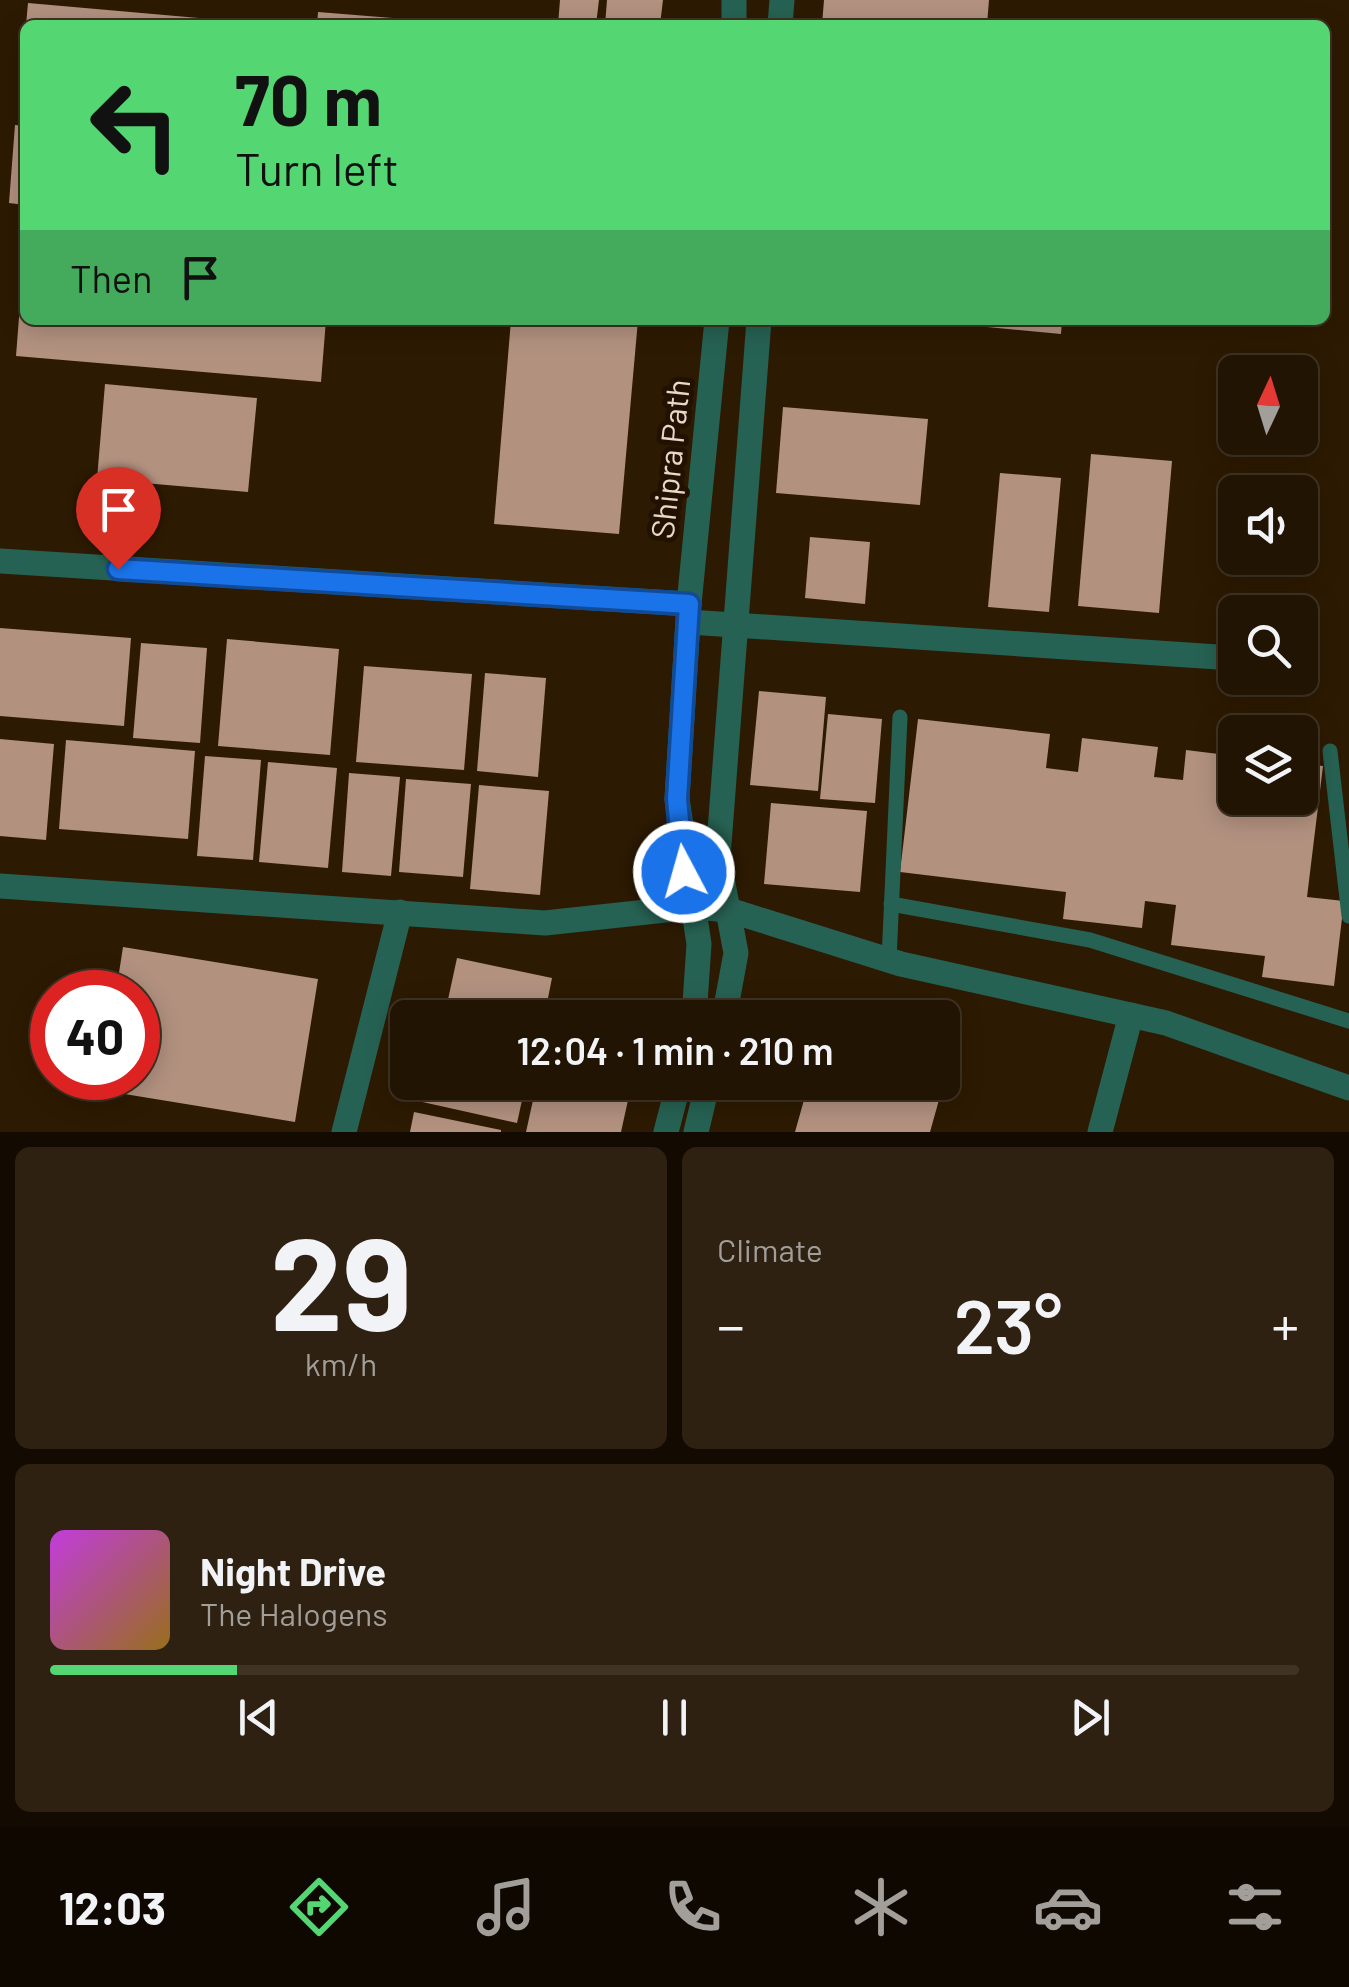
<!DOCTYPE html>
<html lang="en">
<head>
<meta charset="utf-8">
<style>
  body { margin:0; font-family:Barlow,sans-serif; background:#2e2111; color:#f1f3f6; height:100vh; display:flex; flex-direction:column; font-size:38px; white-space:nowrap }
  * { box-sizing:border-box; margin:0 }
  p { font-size:32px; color:#a29e99 }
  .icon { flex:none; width:55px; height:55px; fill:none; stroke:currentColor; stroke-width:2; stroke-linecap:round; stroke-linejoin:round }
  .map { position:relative; height:1132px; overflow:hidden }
  .side { display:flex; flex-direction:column; gap:15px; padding:15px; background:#130b01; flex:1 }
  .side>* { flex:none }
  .guide { position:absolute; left:20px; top:20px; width:1310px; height:305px; border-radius:15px; box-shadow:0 5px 25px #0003,0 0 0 2px #3f3324; background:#54d672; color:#111; overflow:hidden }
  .needle { width:65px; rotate:4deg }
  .controls { position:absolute; left:1218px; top:355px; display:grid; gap:20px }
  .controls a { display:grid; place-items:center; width:100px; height:100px; border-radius:15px; background:#221402; box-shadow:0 5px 25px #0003,0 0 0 2px #3f3324; font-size:50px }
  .speed { position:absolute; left:30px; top:970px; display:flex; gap:20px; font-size:50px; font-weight:700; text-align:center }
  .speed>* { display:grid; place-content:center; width:130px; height:130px; border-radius:50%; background:#221402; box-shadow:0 5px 25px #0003,0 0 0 2px #3f3324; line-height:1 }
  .speed .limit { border:15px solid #d22; background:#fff; color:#111 }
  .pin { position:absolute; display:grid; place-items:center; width:85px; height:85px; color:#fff; margin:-102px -42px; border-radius:50% 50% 50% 0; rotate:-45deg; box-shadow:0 0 10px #0007 }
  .pin .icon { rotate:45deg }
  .me { position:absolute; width:110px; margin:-55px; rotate:354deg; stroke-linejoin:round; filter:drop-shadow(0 0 8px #0008) }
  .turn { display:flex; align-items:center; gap:35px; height:210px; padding:0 50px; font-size:45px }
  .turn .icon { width:130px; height:130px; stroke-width:2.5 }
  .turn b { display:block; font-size:70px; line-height:85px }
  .then { display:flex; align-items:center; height:95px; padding:0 50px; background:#0003; gap:20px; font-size:38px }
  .big { font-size:75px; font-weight:600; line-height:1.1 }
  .side .widget { flex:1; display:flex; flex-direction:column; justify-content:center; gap:15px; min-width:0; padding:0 35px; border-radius:15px; background:#2e2111 }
  .side .dial { align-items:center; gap:0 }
  .dial b { font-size:130px; line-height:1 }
  .song { display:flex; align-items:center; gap:30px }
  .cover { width:120px; height:120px; border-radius:15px; background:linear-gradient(135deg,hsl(290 70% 55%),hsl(40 70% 35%)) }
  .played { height:10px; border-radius:5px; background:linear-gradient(90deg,#54d672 15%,#3f3324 15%) }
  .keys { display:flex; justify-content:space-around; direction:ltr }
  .heat { display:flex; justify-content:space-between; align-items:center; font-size:55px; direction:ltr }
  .side .tiles { flex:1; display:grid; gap:15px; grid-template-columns:1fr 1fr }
  .widget:last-child { grid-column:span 2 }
  .trip { position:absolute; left:390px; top:1000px; width:570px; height:100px; border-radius:15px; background:#221402; box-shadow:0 5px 25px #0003,0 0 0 2px #3f3324; font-weight:600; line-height:100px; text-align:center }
  .dock { display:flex; height:160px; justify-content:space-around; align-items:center; background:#0e0801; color:#a29e99 }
  .dock .icon { width:70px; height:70px }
  .dock .current { color:#54d672 }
  .dock b { font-size:45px; color:#f1f3f6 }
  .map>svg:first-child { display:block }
</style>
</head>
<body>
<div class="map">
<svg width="1349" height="1132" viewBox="0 0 1349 1132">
  <rect width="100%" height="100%" fill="#2d1a02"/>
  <g fill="#b2917f">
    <polygon points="560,0 599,0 596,25 558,25"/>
    <polygon points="607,0 663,0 660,25 605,25"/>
    <polygon points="824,0 989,0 987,25 822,25"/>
    <polygon points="28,3 244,22 244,25 26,25"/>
    <polygon points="318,12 442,22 442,25 317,25"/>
    <polygon points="15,125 25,126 25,205 9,203"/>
    <polygon points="22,279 25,320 326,320 321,382 16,356"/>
    <polygon points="511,320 638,320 619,534 494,524"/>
    <polygon points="915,320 1062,320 1061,334"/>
    <polygon points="105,384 257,398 248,492 97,479"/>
    <polygon points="783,407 928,419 920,505 776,493"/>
    <polygon points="1091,454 1172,461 1159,613 1078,606"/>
    <polygon points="1000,473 1061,478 1049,612 988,607"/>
    <polygon points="810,537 870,542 865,604 805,598"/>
    <polygon points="0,628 131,638 124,726 0,716"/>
    <polygon points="227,639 339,649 330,755 218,746"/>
    <polygon points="141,643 207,648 200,743 133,738"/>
    <polygon points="364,666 472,674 464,770 356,762"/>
    <polygon points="485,673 546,678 538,777 477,771"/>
    <polygon points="759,691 826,697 818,791 750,785"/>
    <polygon points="828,714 882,719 875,803 820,799"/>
    <polygon points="918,719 1050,734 1046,768 1078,772 1082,738 1158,747 1154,777 1183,780 1186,750 1235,756 1235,798 1300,798 1300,764 1323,766 1307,897 1344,901 1334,986 1262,977 1265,956 1171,945 1176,905 1145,901 1142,928 1063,919 1066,892 900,872"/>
    <polygon points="0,739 54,744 46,840 0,836"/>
    <polygon points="66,740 195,751 188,839 59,829"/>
    <polygon points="205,756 261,760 253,860 197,856"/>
    <polygon points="268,762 337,768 328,868 259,862"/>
    <polygon points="349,773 400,777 391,876 342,872"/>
    <polygon points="406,779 471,784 463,877 399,872"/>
    <polygon points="479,785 549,791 540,895 470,889"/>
    <polygon points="771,803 867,811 860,892 764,884"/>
    <polygon points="123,947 318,979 295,1122 100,1090 102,1078 138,1078 138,992 116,992"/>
    <polygon points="457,958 552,978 544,1018 444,1018"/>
    <polygon points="561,1004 585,1009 583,1018 559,1018"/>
    <polygon points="942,1054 951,1057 930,1132 795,1132 809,1082 942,1082"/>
    <polygon points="413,1082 526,1082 517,1123 409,1099"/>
    <polygon points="537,1082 632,1082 621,1132 526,1132"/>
    <polygon points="414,1112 501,1130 501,1132 410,1132"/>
  </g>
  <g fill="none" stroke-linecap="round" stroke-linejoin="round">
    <g stroke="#266253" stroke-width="15">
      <polyline points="1330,751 1349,916"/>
      <polyline points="891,904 1090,940 1349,1021"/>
      <polyline points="889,960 900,717"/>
    </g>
    <g stroke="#266253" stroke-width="25">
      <polyline points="0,561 689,604"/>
      <polyline points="689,622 1233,658"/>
      <polyline points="0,886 545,923 693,907 729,910 901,964 1166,1023 1349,1088"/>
      <polyline points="344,1132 400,912"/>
      <polyline points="1100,1132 1131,1015"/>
    </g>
    <g stroke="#266253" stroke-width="25">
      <polyline points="734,25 734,0"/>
      <polyline points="780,25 782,0"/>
      <polyline points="694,1018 699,944 677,799 689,604 717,320"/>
      <polyline points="724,1018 736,953 718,857 759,320"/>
      <polyline points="666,1132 679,1082"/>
      <polyline points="696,1132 708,1082"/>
    </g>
  </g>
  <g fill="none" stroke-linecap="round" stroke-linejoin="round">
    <g stroke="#114b97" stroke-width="25">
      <polyline id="route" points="118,569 689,604 677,799 684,872"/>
    </g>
    <use href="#route" stroke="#1a73e8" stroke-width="18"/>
  </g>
  <g text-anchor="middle" stroke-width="10" stroke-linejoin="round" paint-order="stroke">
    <g font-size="32" fill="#e6d9cb" stroke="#231100">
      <text transform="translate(671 459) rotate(-84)" y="11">Shipra Path</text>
    </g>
  </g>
</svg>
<div class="controls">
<a><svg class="needle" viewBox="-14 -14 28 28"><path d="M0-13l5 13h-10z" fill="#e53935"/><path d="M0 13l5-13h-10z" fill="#a29e99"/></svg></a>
<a><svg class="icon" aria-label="sound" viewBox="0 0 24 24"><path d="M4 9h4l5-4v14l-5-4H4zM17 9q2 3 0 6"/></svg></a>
<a><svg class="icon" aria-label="search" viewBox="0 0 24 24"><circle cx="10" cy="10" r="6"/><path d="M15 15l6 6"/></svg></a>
<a><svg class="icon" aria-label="layers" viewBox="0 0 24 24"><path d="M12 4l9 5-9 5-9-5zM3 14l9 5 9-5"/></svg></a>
</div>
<div class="speed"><div class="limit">40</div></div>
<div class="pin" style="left:118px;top:569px;background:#d93025"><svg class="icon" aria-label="arrive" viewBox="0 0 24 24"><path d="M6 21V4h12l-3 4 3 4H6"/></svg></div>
<svg class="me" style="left:684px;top:872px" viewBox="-20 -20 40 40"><circle r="17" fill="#1a73e8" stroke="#fff" stroke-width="3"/><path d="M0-11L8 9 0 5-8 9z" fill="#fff"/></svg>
<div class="trip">12:04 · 1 min · 210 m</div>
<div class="guide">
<div class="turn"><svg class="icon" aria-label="left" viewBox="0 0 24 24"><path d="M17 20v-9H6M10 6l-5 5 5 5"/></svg><div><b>70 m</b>Turn left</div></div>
<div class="then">Then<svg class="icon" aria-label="arrive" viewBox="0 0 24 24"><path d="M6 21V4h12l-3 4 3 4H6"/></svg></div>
</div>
</div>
<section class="side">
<div class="tiles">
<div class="widget dial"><b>29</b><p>km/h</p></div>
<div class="widget"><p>Climate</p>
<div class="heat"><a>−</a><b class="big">23°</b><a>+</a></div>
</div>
<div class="widget">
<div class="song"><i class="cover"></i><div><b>Night Drive</b><p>The Halogens</p></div></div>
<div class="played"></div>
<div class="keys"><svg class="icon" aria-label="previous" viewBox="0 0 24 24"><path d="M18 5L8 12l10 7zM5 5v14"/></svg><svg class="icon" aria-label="pause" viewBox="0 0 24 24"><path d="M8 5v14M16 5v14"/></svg><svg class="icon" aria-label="next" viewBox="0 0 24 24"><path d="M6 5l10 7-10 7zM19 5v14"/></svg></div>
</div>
</div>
</section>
<nav class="dock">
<b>12:03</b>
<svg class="icon current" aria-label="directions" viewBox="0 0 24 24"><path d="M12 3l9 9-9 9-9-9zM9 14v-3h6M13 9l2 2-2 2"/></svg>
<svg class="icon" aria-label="music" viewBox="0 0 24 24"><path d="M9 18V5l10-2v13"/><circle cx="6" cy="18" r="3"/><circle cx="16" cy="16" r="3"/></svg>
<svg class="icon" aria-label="phone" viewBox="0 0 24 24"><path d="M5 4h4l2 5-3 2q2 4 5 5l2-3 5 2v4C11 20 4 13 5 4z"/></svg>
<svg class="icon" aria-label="climate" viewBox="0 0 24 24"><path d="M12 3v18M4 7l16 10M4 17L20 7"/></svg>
<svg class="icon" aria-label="car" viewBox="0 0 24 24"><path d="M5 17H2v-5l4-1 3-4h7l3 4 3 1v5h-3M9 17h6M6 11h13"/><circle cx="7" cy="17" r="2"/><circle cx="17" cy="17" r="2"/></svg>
<svg class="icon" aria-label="filters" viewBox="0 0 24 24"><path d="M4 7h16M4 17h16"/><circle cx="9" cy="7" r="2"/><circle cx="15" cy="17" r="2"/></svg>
</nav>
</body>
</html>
